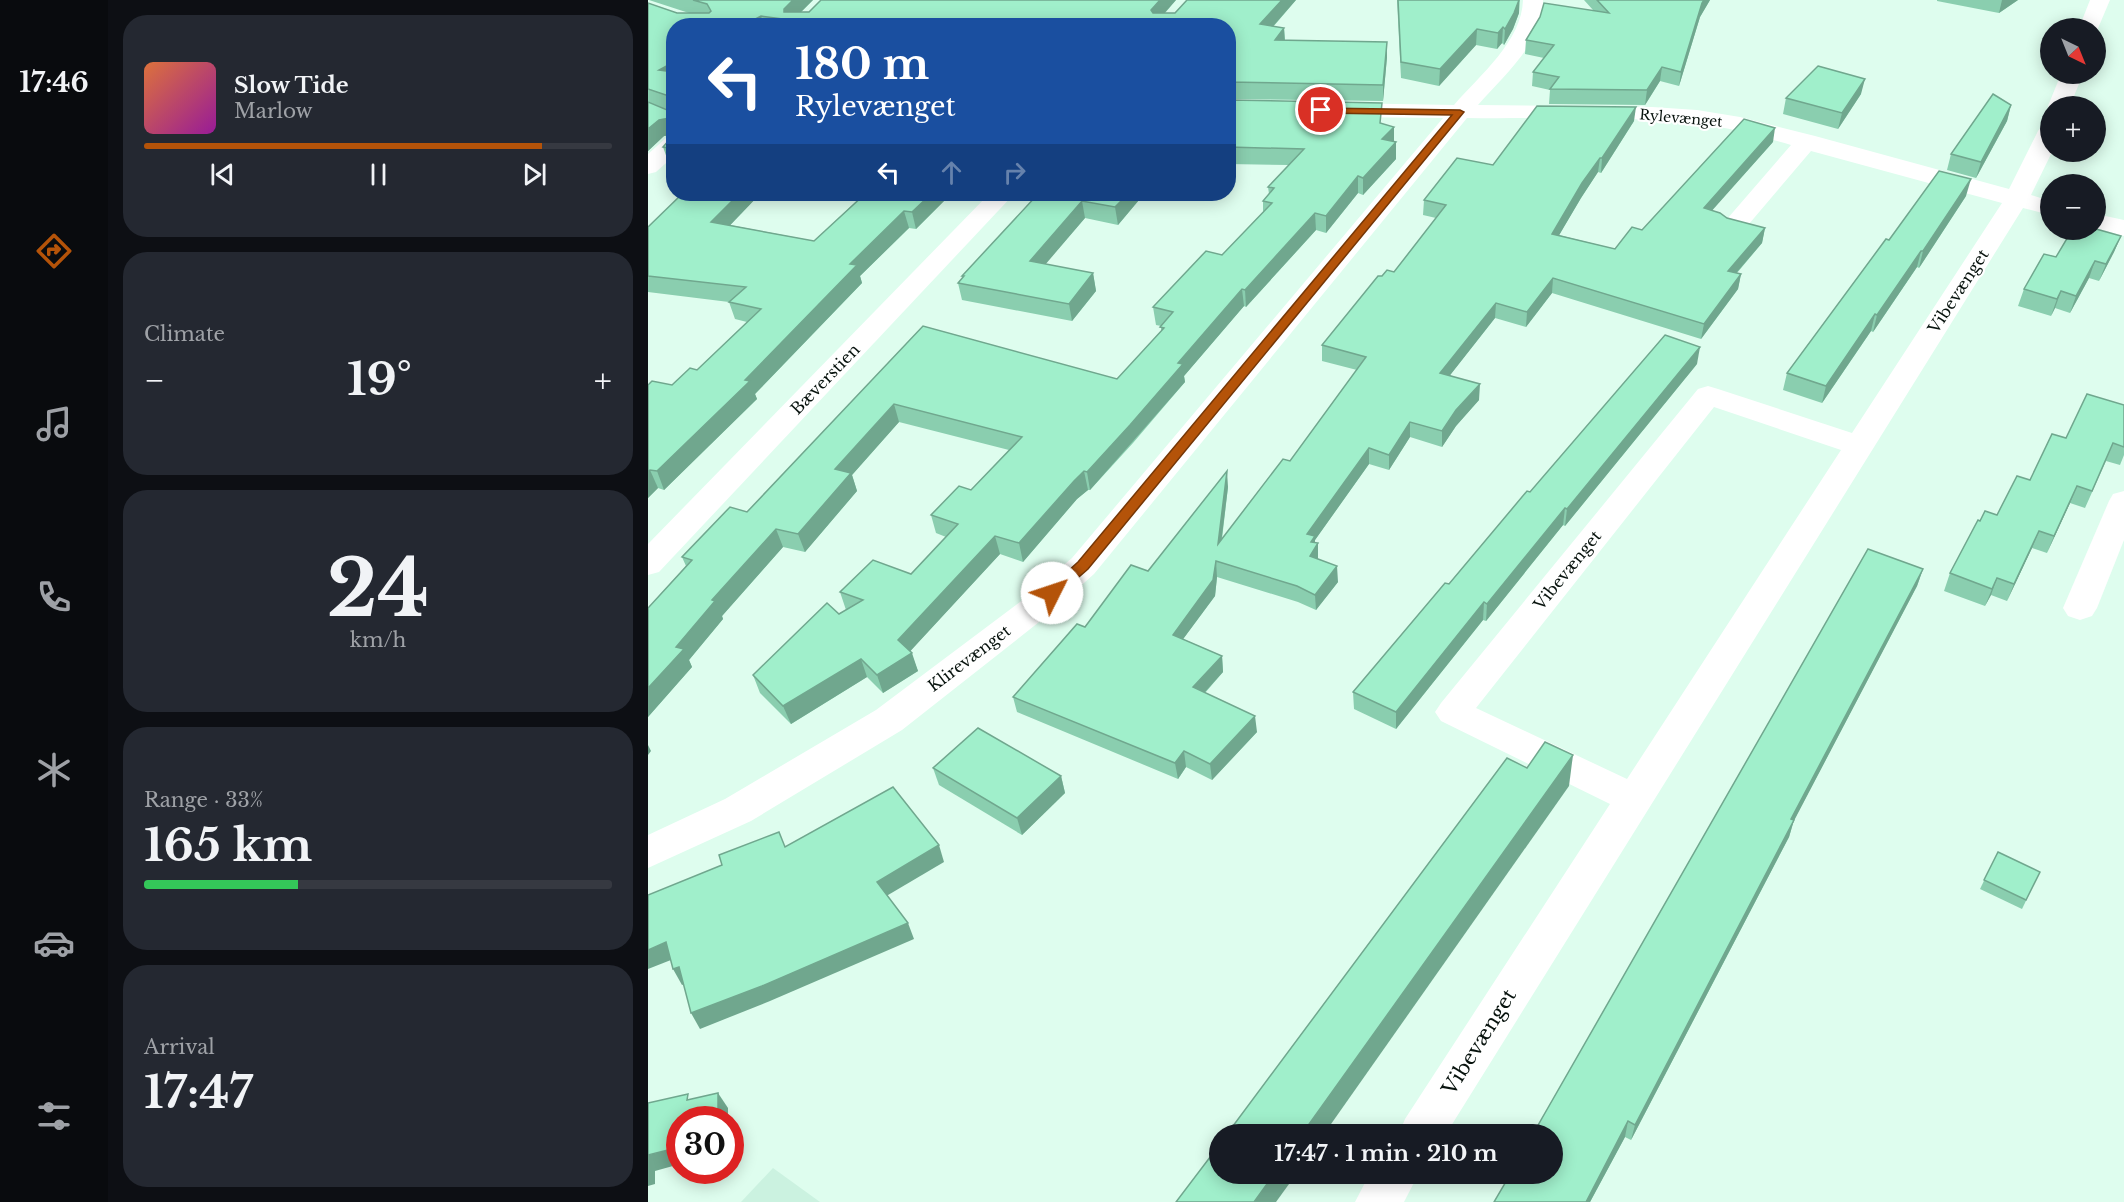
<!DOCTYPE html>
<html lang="en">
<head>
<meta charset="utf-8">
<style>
  body { margin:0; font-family:"Libre Baskerville",serif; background:#242831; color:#f1f3f6; height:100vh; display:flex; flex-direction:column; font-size:22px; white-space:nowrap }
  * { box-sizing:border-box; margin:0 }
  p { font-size:20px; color:#9ea1a6 }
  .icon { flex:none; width:33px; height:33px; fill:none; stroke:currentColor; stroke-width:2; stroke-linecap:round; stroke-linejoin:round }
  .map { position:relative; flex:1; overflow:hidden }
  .sheet { display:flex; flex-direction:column; gap:15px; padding:15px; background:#0d0f14; width:540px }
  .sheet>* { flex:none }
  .top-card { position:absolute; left:18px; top:18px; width:570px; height:183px; border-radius:24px; box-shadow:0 3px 15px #0003; background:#1a4fa0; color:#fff; overflow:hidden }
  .needle { width:39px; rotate:137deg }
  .fabs { position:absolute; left:1392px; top:18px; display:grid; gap:12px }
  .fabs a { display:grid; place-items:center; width:66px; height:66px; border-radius:50%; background:#171b24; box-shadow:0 3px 15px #0003; font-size:30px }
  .speed { position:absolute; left:18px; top:1106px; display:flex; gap:12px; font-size:30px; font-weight:700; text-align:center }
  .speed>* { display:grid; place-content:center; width:78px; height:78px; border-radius:50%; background:#171b24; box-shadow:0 3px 15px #0003; line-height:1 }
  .speed .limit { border:9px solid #d22; background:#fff; color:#111 }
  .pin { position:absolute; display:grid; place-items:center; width:51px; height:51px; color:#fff; margin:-26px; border:3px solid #fff; border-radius:50%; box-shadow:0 2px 6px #0007 }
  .me { position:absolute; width:66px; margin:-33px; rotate:49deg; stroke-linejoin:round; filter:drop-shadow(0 0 4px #0008) }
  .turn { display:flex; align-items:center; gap:21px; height:126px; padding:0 30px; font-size:27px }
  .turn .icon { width:78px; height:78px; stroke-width:2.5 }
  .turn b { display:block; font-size:42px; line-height:51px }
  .lanes { display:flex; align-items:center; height:57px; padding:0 30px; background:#0003; justify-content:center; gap:30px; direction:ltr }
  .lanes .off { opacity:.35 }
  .big { font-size:45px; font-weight:800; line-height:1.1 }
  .sheet .tile { flex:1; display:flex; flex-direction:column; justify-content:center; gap:9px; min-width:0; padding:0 21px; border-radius:24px; background:#242831 }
  .sheet .dial { align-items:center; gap:0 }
  .dial b { font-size:78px; line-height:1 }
  .song { display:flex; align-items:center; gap:18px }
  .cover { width:72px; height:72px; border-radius:9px; background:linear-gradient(135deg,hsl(20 70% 55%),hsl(300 70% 35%)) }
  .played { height:6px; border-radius:3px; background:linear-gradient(90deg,#b45309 85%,#363941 85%) }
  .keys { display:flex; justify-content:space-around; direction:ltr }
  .heat { display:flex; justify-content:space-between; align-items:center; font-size:33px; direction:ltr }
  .charge { height:9px; border-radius:4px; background:linear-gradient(90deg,#34c759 33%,#363941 0) }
  .trip { position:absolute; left:561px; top:1124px; width:354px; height:60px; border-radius:30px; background:#171b24; box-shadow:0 3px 15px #0003; font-weight:800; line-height:60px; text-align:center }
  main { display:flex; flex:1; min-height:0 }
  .menu { display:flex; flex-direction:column; width:108px; justify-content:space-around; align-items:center; background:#090b0e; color:#9ea1a6 }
  .menu .icon { width:42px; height:42px }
  .menu .selected { color:#b45309 }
  .menu b { font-size:27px; color:#f1f3f6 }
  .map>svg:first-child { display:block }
</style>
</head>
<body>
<main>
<nav class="menu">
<b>17:46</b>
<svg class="icon selected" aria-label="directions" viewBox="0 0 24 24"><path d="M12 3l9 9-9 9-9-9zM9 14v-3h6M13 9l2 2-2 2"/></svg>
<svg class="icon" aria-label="music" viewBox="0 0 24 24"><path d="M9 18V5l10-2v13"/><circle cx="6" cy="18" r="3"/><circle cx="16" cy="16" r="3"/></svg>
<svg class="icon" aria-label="phone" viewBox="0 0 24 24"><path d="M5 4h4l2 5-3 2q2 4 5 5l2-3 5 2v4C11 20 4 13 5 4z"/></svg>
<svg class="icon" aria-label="climate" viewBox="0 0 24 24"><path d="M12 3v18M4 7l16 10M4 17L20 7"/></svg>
<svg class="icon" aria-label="car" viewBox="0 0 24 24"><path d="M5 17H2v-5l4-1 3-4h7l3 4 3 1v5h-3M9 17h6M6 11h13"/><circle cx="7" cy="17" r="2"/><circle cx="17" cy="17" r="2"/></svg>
<svg class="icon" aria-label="filters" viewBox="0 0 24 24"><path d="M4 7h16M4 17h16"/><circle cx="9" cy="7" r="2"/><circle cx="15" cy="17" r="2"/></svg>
</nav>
<section class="sheet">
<div class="tile">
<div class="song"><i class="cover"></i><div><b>Slow Tide</b><p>Marlow</p></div></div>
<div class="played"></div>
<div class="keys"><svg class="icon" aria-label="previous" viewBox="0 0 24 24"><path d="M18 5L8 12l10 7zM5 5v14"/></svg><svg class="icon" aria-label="pause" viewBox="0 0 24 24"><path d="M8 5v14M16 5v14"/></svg><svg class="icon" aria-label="next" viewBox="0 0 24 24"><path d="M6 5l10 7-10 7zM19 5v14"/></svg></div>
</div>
<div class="tile"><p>Climate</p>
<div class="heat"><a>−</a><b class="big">19°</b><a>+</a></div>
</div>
<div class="tile dial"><b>24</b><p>km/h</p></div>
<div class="tile"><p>Range · 33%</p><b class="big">165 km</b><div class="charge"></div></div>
<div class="tile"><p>Arrival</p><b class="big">17:47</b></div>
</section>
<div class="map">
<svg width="1476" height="1202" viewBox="0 0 1476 1202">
  <rect width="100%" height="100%" fill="#defdee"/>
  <polygon fill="#cbf2e0" points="125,1168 172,1202 93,1202"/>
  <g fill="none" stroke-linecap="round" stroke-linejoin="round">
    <g fill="#fff" fill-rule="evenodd">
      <path d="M875 0H895C896 42 856 75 830 105L1004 107 1049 110 1092 117 1167 136 1361 189 1390 131 1394 126 1402 124 1404 152 1383 195 1402 201V215L1375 208 798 1134H751L757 1119 962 804 793 721 787 712 793 703 1050 389 1060 386 1070 389 1204 433 1354 203 1163 151 1095 231 1086 234 1077 231 1073 226 1143 145C1112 136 1081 127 1049 124 973 115 895 119 819 118L446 574 400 615 254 730 103 821 0 868V835L77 799 228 710 376 599 424 558 795 118 690 117 682 115 679 110 682 105 690 103 806 105C832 75 874 41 875 0ZM1066 407 1193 450 979 779 828 708Z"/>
      <polygon points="1442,0 1462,0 1448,33 1448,28 1431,28"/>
      <polygon points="1413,74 1435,74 1422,106 1402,106 1402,110 1400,106"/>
      <polygon points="26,136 26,156 8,172 0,174 0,154 18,138"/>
      <polygon points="341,194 366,194 11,572 0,575 0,544"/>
      <polygon points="1448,214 1476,220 1476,236 1448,228"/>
      <polygon points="1476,491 1476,540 1449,608 1444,616 1432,620 1420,616 1415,608 1461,501 1465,494"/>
      <polygon points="722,1173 771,1173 756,1202 707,1202"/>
    </g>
  </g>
  <g fill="#8aceaf">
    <polygon points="1,0 165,0 153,12 528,0 517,13 527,13 648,0 625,27 636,28 637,40 739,57 735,101 580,99 580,26 26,26 26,164 21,164 15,147 22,139 22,135 16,136 0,151 0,3 29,13 41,13"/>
    <polygon points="749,0 872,0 871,13 865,29 856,45 854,43 849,49 828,45 791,86 753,78"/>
    <polygon points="936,0 1062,0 1052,17 1031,86 1012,81 997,105 901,104 902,90 884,86 885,72 896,58 877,54 878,40 892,17 945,10"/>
    <polygon points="1289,0 1370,0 1351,13 1289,1"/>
    <polygon points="1213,94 1190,129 1135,114 1138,98"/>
    <polygon points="580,100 734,124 746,142 748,142 748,159 715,195 710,193 678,233 668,230 598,307 596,306 536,376 537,382 485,443 442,490 440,490 429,499 375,562 352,554 262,651 270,671 235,693 219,677 143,724 112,693 105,675 198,610 192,592 263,574 298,537 288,533 283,515 323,490 361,450 251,422 204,475 209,491 157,552 135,547 74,616 75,619 41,660 44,667 0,717 0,608 38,566 34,557 99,512 275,326 469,379 513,331 513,326 508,325 505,307 574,255 615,212 615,201 621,194 620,187 641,165 580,164"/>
    <polygon points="1363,105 1359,121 1328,178 1299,170 1303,154"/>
    <polygon points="986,121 953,173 950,172 933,198 911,235 967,249 994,230 1125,142 1064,210 1079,218 1117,228 1114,243 1089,273 1093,274 1090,289 1053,339 904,293 878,327 847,318 802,375 831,400 808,426 794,447 762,437 741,470 721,464 667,540 667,543 670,543 670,559 690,582 668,610 650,602 569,577 567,596 535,639 574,656 575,672 557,693 609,732 564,780 538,767 530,779 369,712 365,697 437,627 500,571 580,487 574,539 642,461 709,370 674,361 674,345 734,276 746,272 788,218 775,215 776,200 845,165"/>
    <polygon points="34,194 112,194 82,225 166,241 216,194 212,194 311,194 307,197 301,196 268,229 261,228 212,276 214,283 107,394 109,399 16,490 10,488 0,498 0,385 24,385 49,370 99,322 87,319 81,302 0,292 0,227"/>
    <polygon points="390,194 496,194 470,225 437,218 397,264 445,273 448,291 424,321 314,300 310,283 314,278 314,276"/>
    <polygon points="513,194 546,194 541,199"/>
    <polygon points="1318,196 1271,268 1269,267 1225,332 1223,331 1174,403 1135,390 1139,373 1241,240"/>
    <polygon points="1473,236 1466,252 1451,281 1441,278 1422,313 1407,308 1403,316 1370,306 1376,289 1408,257"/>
    <polygon points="1049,364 917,526 915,525 838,621 835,620 748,729 706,709 705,692 882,492"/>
    <polygon points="1476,405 1476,455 1472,465 1458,461 1437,508 1422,503 1399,553 1384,548 1359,601 1343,595 1337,606 1296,591 1302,573 1332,521 1349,515 1382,480 1418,438"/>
    <polygon points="1275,569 1269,586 1146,820 1141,837 983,1140 977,1137 942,1202 846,1202"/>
    <polygon points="285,768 413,776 417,793 374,835 291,785"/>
    <polygon points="1350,852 1392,872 1374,909 1332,889"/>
  </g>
  <g fill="#70a78e">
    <polygon points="145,0 165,0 145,20 136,12 136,9"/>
    <polygon points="512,0 528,0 505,26 503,10"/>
    <polygon points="634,0 648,0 613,40 612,24"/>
    <polygon points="871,0 871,13 865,29 856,45 857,29"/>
    <polygon points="1056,0 1062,0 1052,17 1031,86 1033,72 1054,3"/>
    <polygon points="1354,0 1370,0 1351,13"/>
    <polygon points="113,16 116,26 94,26"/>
    <polygon points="855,27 854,43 849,49 850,33"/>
    <polygon points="636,28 637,44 627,40"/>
    <polygon points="829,29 828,45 791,86 792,69"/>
    <polygon points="739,42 739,57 735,101 735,85"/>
    <polygon points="26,62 26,82 11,70"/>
    <polygon points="1014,67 1012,81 997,105 999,90"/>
    <polygon points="1217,79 1213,94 1190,129 1194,113"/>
    <polygon points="1363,105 1359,121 1328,178 1333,162"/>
    <polygon points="988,107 986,121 953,173 954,158"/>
    <polygon points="22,118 26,135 16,136 0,151 0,129 11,120"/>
    <polygon points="746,127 746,143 734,139"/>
    <polygon points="1127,128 1125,142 1053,223 1056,208"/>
    <polygon points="748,142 748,159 715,195 715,178"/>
    <polygon points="952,158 950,172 933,198 903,249 904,234 934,183"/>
    <polygon points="710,176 710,193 678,233 678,216"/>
    <polygon points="1323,179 1318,196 1271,268 1275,251"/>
    <polygon points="91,194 112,194 69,239 63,222"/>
    <polygon points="283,194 301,194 301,196 268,229 264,212"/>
    <polygon points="480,194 496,194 470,225 467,207"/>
    <polygon points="541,194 546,194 541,199"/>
    <polygon points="434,201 437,218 385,279 382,261"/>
    <polygon points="256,211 261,228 212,276 214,283 107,394 109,399 16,490 9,471 97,380 202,264"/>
    <polygon points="667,213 668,230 598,307 597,290"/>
    <polygon points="1117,228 1114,243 1077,286 1080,271"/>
    <polygon points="1473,236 1466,252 1451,281 1458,264"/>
    <polygon points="1273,251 1269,267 1225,332 1229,315"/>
    <polygon points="1447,261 1441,278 1422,313 1428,296"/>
    <polygon points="445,273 448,291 424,321 421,304"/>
    <polygon points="1093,274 1090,289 1053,339 1056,324"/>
    <polygon points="905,278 904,293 878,327 879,312"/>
    <polygon points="594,289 596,306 536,376 537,382 442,490 439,472 530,363"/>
    <polygon points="1413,291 1407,308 1403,316 1409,299"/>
    <polygon points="848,303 847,318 792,388 792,373"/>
    <polygon points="1227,314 1223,331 1174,403 1178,386"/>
    <polygon points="1052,347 1049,364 917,526 919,509"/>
    <polygon points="832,384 831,400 808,426 794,447 794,431 808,410"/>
    <polygon points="246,404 251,422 204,475 209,491 157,552 150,534 187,469"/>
    <polygon points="762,422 762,437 741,470 741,455"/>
    <polygon points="721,448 721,464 667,540 667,547 670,543 670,559 662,556 659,534"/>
    <polygon points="2,470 10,488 0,498 0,472"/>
    <polygon points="436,471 440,490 429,499 375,562 371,543 426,481"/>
    <polygon points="579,471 580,487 571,560 570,544"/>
    <polygon points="1429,486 1422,503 1399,553 1406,536"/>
    <polygon points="917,508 915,525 838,621 839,604"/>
    <polygon points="128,529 135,547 74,616 75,619 41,660 44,667 0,717 0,688 28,647 64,600"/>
    <polygon points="1391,531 1384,548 1359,601 1366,584"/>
    <polygon points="347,536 352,554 256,658 264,653 270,671 235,693 229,675 250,640"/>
    <polygon points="568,561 569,577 567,596 527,650 525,635"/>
    <polygon points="689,566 690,582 668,610 667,595"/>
    <polygon points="1275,569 1269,586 1138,836 1143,819"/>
    <polygon points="1349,578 1343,595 1337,606 1344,589"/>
    <polygon points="836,602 835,620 748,729 748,712"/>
    <polygon points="574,656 575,672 547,703 545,687"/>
    <polygon points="213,659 219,677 143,724 135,706"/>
    <polygon points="607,716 609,732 564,780 562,764"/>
    <polygon points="0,745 3,751 0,755"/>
    <polygon points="536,751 538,767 530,779 527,763"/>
    <polygon points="925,755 921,786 676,1134 654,1134"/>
    <polygon points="413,776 417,793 374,835 369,818"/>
    <polygon points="1146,820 1141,837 983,1140 987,1125"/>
    <polygon points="291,845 296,862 235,898 229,882"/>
    <polygon points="260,923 266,939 122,1001 52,1029 43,1013"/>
    <polygon points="18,942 28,958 0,969 0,950"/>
    <polygon points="31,967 40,983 34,985 25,969"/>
    <polygon points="70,1093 80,1108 80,1119 70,1119"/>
    <polygon points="980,1121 977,1137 942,1202 938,1202"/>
    <polygon points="32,1147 32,1164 7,1171 7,1184 0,1186 0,1155"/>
    <polygon points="627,1173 649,1173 628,1202 606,1202"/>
  </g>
  <g fill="#a0efcb" stroke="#70a78e" stroke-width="1.5">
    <polygon points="45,0 145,0 136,9 136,12 161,12 173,0 512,0 503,10 505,13 527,13 539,0 634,0 612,24 636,28 627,40 739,42 735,85 580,82 580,26 187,26 113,16 94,26 26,26 26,62 11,70 26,72 26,149 15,147 22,139 22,118 11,120 0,129 0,102 19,110 23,108 21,96 0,89 0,3 29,13 61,13 63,11 59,4"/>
    <polygon points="750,0 871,0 866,13 857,29 855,27 850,33 829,29 792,69 753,62"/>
    <polygon points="949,0 1056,0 1054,3 1033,72 1014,67 999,90 902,89 911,77 885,72 906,45 878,40 892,17 896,3 961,13"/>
    <polygon points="1170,66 1217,79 1194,113 1138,98"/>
    <polygon points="1345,94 1363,105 1333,162 1303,154"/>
    <polygon points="580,100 734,103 732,123 746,127 734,139 748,142 715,178 710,176 678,216 667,213 597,290 594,289 530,363 535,364 482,425 439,472 436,471 426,481 371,543 347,536 250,640 264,653 229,675 213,659 135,706 105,675 179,603 191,614 215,600 192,592 225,560 263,574 310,524 283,515 311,486 323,490 374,437 246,404 187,469 203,473 150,534 128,529 64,600 67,601 28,647 36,649 0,688 0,608 44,560 34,557 82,507 99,512 275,326 469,379 516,328 512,327 525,312 505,307 558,251 574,255 624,203 615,201 626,188 620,187 656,149 580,147"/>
    <polygon points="889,106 988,107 954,158 952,158 934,183 904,234 967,249 984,227 994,230 1096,119 1127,128 1056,208 1072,213 1079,218 1117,228 1080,271 1093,274 1056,324 905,278 879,312 848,303 792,373 832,384 808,410 794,431 762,422 741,455 721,448 659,534 667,536 663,542 670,543 662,556 689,566 667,595 649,586 568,561 565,580 525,635 574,656 545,687 607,716 562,764 536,751 527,763 365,697 429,624 437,627 483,565 500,571 579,471 570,544 635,459 642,461 718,357 674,345 730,276 734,276 739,270 746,272 798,205 776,200 809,158 845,165"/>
    <polygon points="1291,171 1323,179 1275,251 1273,251 1229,315 1227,314 1178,386 1139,373 1238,239 1241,240"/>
    <polygon points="34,194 91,194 63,222 166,241 217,194 283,194 264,212 256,211 202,264 209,265 97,380 102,381 9,471 2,470 0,472 0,385 4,381 24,385 42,368 49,370 113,309 81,302 98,287 0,276 0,227"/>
    <polygon points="390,194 480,194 467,207 434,201 382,261 445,273 421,304 310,283 316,276 314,276"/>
    <polygon points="1448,229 1473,236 1458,264 1447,261 1428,296 1413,291 1409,299 1376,289 1396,254 1408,257 1424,230"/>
    <polygon points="1017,335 1052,347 919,509 917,508 839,604 836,602 748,712 705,692 797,583 801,584 879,491 882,492"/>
    <polygon points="1439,394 1476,405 1476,447 1465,443 1444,491 1429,486 1406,536 1391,531 1366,584 1349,578 1344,589 1302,573 1330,520 1332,521 1337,511 1349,515 1369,476 1382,480 1404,434 1418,438"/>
    <polygon points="1220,549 1275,569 1143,819 1146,820 987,1125 980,1121 938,1202 846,1202 863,1173 904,1173 904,1134 885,1134"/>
    <polygon points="330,728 413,776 369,818 285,768"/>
    <polygon points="897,742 925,755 654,1134 579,1134 859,758 879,768"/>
    <polygon points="245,787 291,845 229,882 260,923 114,986 43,1013 31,967 25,969 18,942 0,950 0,895 74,865 71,855 131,832 137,847"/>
    <polygon points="1350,852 1392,872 1378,900 1336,880"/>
    <polygon points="70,1093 70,1119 32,1119 32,1147 0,1155 0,1103 40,1094 39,1100"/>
    <polygon points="572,1144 572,1173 627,1173 606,1202 528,1202"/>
  </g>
  <polygon fill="#b45309" stroke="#753606" stroke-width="1.5" points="670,108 812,110 816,112 440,569 408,597 399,597 397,593 399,590 430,562 804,115 673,113 668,110"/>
  <g text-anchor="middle" stroke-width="4.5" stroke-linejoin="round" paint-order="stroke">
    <g font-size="14" fill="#08130e" stroke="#fff">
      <text transform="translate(1033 118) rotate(5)" y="5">Rylevænget</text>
    </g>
    <g font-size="16" fill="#08130e" stroke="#fff">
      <text transform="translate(1310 291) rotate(-57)" y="6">Vibevænget</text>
      <text transform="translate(177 379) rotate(-46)" y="6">Bæverstien</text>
      <text transform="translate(919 570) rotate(-51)" y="6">Vibevænget</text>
      <text transform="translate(321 658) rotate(-37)" y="6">Klirevænget</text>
    </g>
    <g font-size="20" fill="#08130e" stroke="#fff">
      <text transform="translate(831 1042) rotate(-58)" y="7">Vibevænget</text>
    </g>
  </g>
</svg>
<div class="fabs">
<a><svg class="needle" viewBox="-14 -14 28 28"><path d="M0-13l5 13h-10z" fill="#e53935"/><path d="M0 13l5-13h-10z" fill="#9ea1a6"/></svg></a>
<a>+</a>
<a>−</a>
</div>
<div class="speed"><div class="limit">30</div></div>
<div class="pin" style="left:673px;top:110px;background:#d93025"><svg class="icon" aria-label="arrive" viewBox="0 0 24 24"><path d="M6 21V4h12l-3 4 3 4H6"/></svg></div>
<svg class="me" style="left:404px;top:593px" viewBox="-20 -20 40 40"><circle r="19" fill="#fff"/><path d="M0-13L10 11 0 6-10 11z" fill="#b45309"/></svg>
<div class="trip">17:47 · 1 min · 210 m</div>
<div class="top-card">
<div class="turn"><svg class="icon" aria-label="left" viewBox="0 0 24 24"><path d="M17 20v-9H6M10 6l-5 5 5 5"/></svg><div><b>180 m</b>Rylevænget</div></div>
<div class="lanes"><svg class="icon" aria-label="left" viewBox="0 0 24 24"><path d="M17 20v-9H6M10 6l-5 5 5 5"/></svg><svg class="icon off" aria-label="ahead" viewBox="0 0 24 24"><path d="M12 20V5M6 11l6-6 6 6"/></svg><svg class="icon off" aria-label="right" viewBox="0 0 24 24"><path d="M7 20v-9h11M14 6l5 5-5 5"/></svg></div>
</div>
</div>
</main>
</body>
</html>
